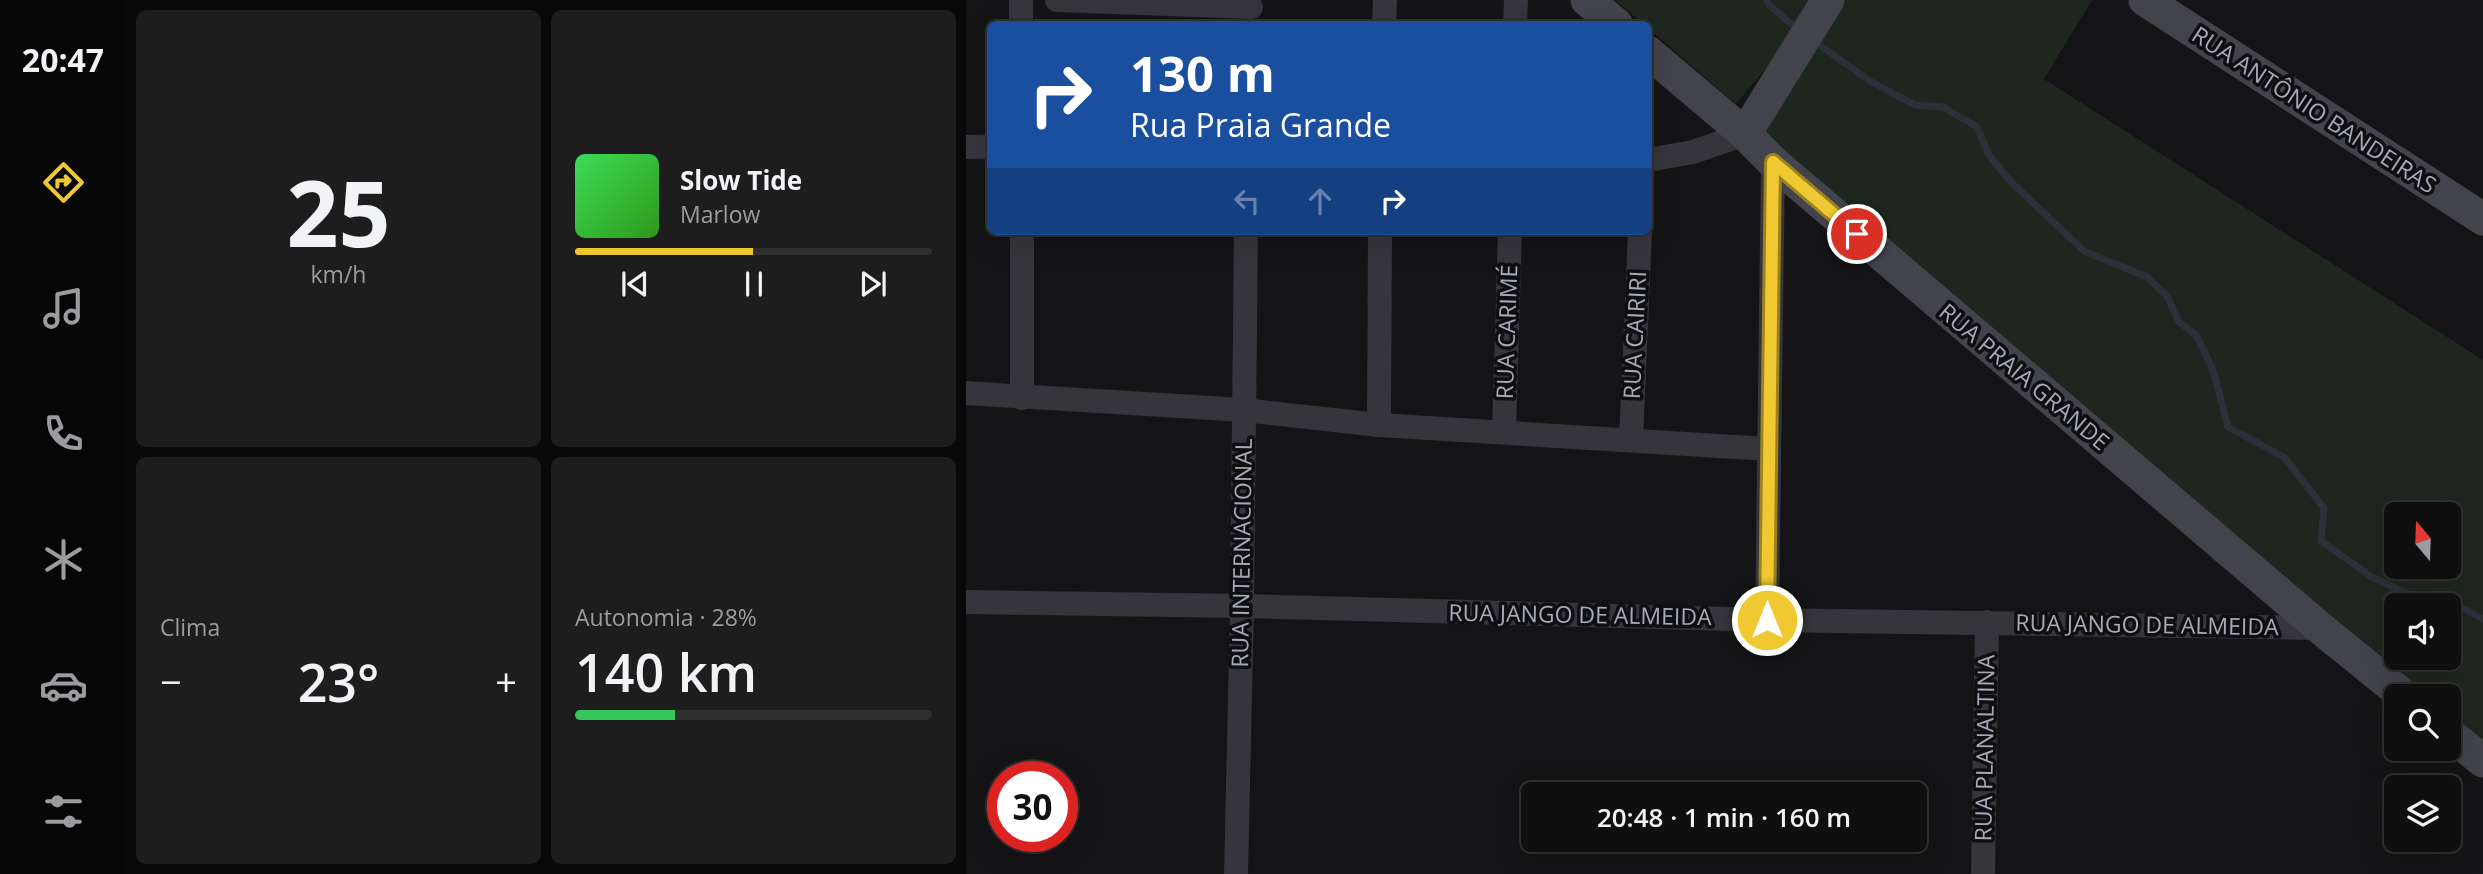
<!DOCTYPE html>
<html lang="pt">
<head>
<meta charset="utf-8">
<style>
  body { margin:0; font-family:"Open Sans",sans-serif; background:#1d1d1e; color:#f1f3f6; height:100vh; display:flex; flex-direction:column; font-size:26px; white-space:nowrap }
  * { box-sizing:border-box; margin:0 }
  p { font-size:23px; color:#9b9c9f }
  .icon { flex:none; width:38px; height:38px; fill:none; stroke:currentColor; stroke-width:2; stroke-linecap:round; stroke-linejoin:round }
  .map { position:relative; flex:1; overflow:hidden }
  .panel { display:flex; flex-direction:column; gap:10px; padding:10px; background:#080809; width:840px }
  .panel>* { flex:none }
  .banner { position:absolute; left:21px; top:21px; width:665px; height:214px; border-radius:10px; box-shadow:0 7px 28px #0002,0 0 0 2px #2f2f30; background:#1a4fa0; color:#fff; overflow:hidden }
  .needle { width:46px; rotate:341deg }
  .fabs { position:absolute; left:1418px; top:502px; display:grid; gap:14px }
  .fabs a { display:grid; place-items:center; width:77px; height:77px; border-radius:10px; background:#0f0f10; box-shadow:0 7px 28px #0002,0 0 0 2px #2f2f30; font-size:35px }
  .speed { position:absolute; left:21px; top:761px; display:flex; gap:14px; font-size:35px; font-weight:700; text-align:center }
  .speed>* { display:grid; place-content:center; width:91px; height:91px; border-radius:50%; background:#0f0f10; box-shadow:0 7px 28px #0002,0 0 0 2px #2f2f30; line-height:1 }
  .speed .limit { border:10px solid #d22; background:#fff; color:#111 }
  .pin { position:absolute; display:grid; place-items:center; width:60px; height:60px; color:#fff; margin:-30px; border:4px solid #fff; border-radius:50%; box-shadow:0 2px 7px #0007 }
  .me { position:absolute; width:77px; margin:-38px; rotate:0deg; stroke-linejoin:round; filter:drop-shadow(0 0 5px #0008) }
  .turn { display:flex; align-items:center; gap:24px; height:147px; padding:0 28px; font-size:32px }
  .turn .icon { width:91px; height:91px; stroke-width:2.5 }
  .turn b { display:block; font-size:49px; line-height:60px }
  .lanes { display:flex; align-items:center; height:66px; padding:0 28px; background:#0003; justify-content:center; gap:35px; direction:ltr }
  .lanes .off { opacity:.35 }
  .big { font-size:52px; font-weight:600; line-height:1.1 }
  .panel .widget { flex:1; display:flex; flex-direction:column; justify-content:center; gap:10px; min-width:0; padding:0 24px; border-radius:10px; background:#1d1d1e }
  .panel .dial { align-items:center; gap:0 }
  .dial b { font-size:91px; line-height:1 }
  .song { display:flex; align-items:center; gap:21px }
  .cover { width:84px; height:84px; border-radius:10px; background:linear-gradient(135deg,hsl(130 70% 55%),hsl(110 70% 35%)) }
  .played { height:7px; border-radius:4px; background:linear-gradient(90deg,#f0c932 50%,#2f2f30 50%) }
  .keys { display:flex; justify-content:space-around; direction:ltr }
  .heat { display:flex; justify-content:space-between; align-items:center; font-size:38px; direction:ltr }
  .charge { height:10px; border-radius:5px; background:linear-gradient(90deg,#34c759 28%,#2f2f30 0) }
  .panel .tiles { flex:1; display:grid; gap:10px; grid-template-columns:repeat(2,1fr) }
  .trip { position:absolute; left:555px; top:782px; width:406px; height:70px; border-radius:10px; background:#0f0f10; box-shadow:0 7px 28px #0002,0 0 0 2px #2f2f30; font-weight:600; line-height:70px; text-align:center }
  main { display:flex; flex:1; min-height:0 }
  .tab-bar { display:flex; flex-direction:column; width:126px; justify-content:space-around; align-items:center; background:#060606; color:#9b9c9f }
  .tab-bar .icon { width:49px; height:49px }
  .tab-bar .on { color:#f0c932 }
  .tab-bar b { font-size:32px; color:#f1f3f6 }
  .map>svg:first-child { display:block }
</style>
</head>
<body>
<main>
<nav class="tab-bar">
<b>20:47</b>
<svg class="icon on" aria-label="directions" viewBox="0 0 24 24"><path d="M12 3l9 9-9 9-9-9zM9 14v-3h6M13 9l2 2-2 2"/></svg>
<svg class="icon" aria-label="music" viewBox="0 0 24 24"><path d="M9 18V5l10-2v13"/><circle cx="6" cy="18" r="3"/><circle cx="16" cy="16" r="3"/></svg>
<svg class="icon" aria-label="phone" viewBox="0 0 24 24"><path d="M5 4h4l2 5-3 2q2 4 5 5l2-3 5 2v4C11 20 4 13 5 4z"/></svg>
<svg class="icon" aria-label="climate" viewBox="0 0 24 24"><path d="M12 3v18M4 7l16 10M4 17L20 7"/></svg>
<svg class="icon" aria-label="car" viewBox="0 0 24 24"><path d="M5 17H2v-5l4-1 3-4h7l3 4 3 1v5h-3M9 17h6M6 11h13"/><circle cx="7" cy="17" r="2"/><circle cx="17" cy="17" r="2"/></svg>
<svg class="icon" aria-label="filters" viewBox="0 0 24 24"><path d="M4 7h16M4 17h16"/><circle cx="9" cy="7" r="2"/><circle cx="15" cy="17" r="2"/></svg>
</nav>
<section class="panel">
<div class="tiles">
<div class="widget dial"><b>25</b><p>km/h</p></div>
<div class="widget">
<div class="song"><i class="cover"></i><div><b>Slow Tide</b><p>Marlow</p></div></div>
<div class="played"></div>
<div class="keys"><svg class="icon" aria-label="previous" viewBox="0 0 24 24"><path d="M18 5L8 12l10 7zM5 5v14"/></svg><svg class="icon" aria-label="pause" viewBox="0 0 24 24"><path d="M8 5v14M16 5v14"/></svg><svg class="icon" aria-label="next" viewBox="0 0 24 24"><path d="M6 5l10 7-10 7zM19 5v14"/></svg></div>
</div>
<div class="widget"><p>Clima</p>
<div class="heat"><a>−</a><b class="big">23°</b><a>+</a></div>
</div>
<div class="widget"><p>Autonomia · 28%</p><b class="big">140 km</b><div class="charge"></div></div>
</div>
</section>
<div class="map">
<svg width="1517" height="874" viewBox="0 0 1517 874">
  <rect width="100%" height="100%" fill="#141416"/>
  <g fill="#1e2620" fill-rule="evenodd">
    <polygon points="649,0 847,0 817,48 770,104 683,29 682,24 677,24"/>
    <path d="M876 0H1126L1078 79 1517 360V745L1482 717V696H1457L1363 620 786 127ZM1430 514H1482V567H1430ZM1430 606H1482V658H1430Z"/>
  </g>
  <g fill="none" stroke-linecap="round" stroke-linejoin="round">
    <g stroke="#2a3139" stroke-width="7">
      <polyline points="801,0 803,5 832,30"/>
      <polyline points="848,41 904,81 949,105 977,107 1011,127 1023,155 1045,182 1118,251 1181,277 1201,296 1213,322 1230,335 1247,370 1262,427 1318,457 1358,508 1355,541 1406,577 1467,606"/>
      <polyline points="1482,607 1494,607 1517,619"/>
    </g>
    <g stroke="#35353b" stroke-width="24">
      <polyline points="55,0 55,24"/>
      <polyline points="91,0 285,7"/>
      <polyline points="418,24 419,0"/>
      <polyline points="549,24 550,0"/>
      <polyline points="0,147 24,147"/>
      <polyline points="682,160 727,152 779,134"/>
      <polyline points="56,231 56,398"/>
      <polyline points="0,393 277,410 413,425 802,449"/>
      <polyline points="413,425 414,231"/>
      <polyline points="538,432 544,231"/>
      <polyline points="665,440 674,231"/>
      <polyline points="0,602 276,606 801,620 1354,628"/>
      <polyline points="801,620 807,162"/>
      <polyline points="270,874 276,606 280,231"/>
      <polyline points="1017,874 1021,622"/>
    </g>
    <g stroke="#43444b" stroke-width="33">
      <polyline points="621,0 650,24"/>
      <polyline points="1179,0 1517,219"/>
      <polyline points="682,52 779,134 807,162 1354,628 1438,696"/>
      <polyline points="779,134 862,0"/>
      <polyline points="1482,733 1517,761"/>
    </g>
  </g>
  <g fill="none" stroke-linecap="round" stroke-linejoin="round">
    <g stroke="#9c8320" stroke-width="18">
      <polyline id="route" points="801,620 807,162 891,234"/>
    </g>
    <use href="#route" stroke="#f0c932" stroke-width="12"/>
  </g>
  <g text-anchor="middle" stroke-width="7" stroke-linejoin="round" paint-order="stroke">
    <g font-size="23" fill="#a6a9b6" stroke="#0f0f11">
      <text transform="translate(1348 110) rotate(33)" y="8">RUA ANTÔNIO BANDEIRAS</text>
      <text transform="translate(541 332) rotate(-88)" y="8">RUA CARIMÉ</text>
      <text transform="translate(669 335) rotate(-87)" y="8">RUA CAIRIRI</text>
      <text transform="translate(1058 377) rotate(40)" y="8">RUA PRAIA GRANDE</text>
      <text transform="translate(276 553) rotate(-89)" y="8">RUA INTERNACIONAL</text>
      <text transform="translate(614 615) rotate(1)" y="8">RUA JANGO DE ALMEIDA</text>
      <text transform="translate(1181 625) rotate(1)" y="8">RUA JANGO DE ALMEIDA</text>
      <text transform="translate(1019 748) rotate(-89)" y="8">RUA PLANALTINA</text>
    </g>
  </g>
</svg>
<div class="fabs">
<a><svg class="needle" viewBox="-14 -14 28 28"><path d="M0-13l5 13h-10z" fill="#e53935"/><path d="M0 13l5-13h-10z" fill="#9b9c9f"/></svg></a>
<a><svg class="icon" aria-label="sound" viewBox="0 0 24 24"><path d="M4 9h4l5-4v14l-5-4H4zM17 9q2 3 0 6"/></svg></a>
<a><svg class="icon" aria-label="search" viewBox="0 0 24 24"><circle cx="10" cy="10" r="6"/><path d="M15 15l6 6"/></svg></a>
<a><svg class="icon" aria-label="layers" viewBox="0 0 24 24"><path d="M12 4l9 5-9 5-9-5zM3 14l9 5 9-5"/></svg></a>
</div>
<div class="speed"><div class="limit">30</div></div>
<div class="pin" style="left:891px;top:234px;background:#d93025"><svg class="icon" aria-label="arrive" viewBox="0 0 24 24"><path d="M6 21V4h12l-3 4 3 4H6"/></svg></div>
<svg class="me" style="left:801px;top:620px" viewBox="-20 -20 40 40"><circle r="17" fill="#f0c932" stroke="#fff" stroke-width="3"/><path d="M0-11L8 9 0 5-8 9z" fill="#fff"/></svg>
<div class="trip">20:48 · 1 min · 160 m</div>
<div class="banner">
<div class="turn"><svg class="icon" aria-label="right" viewBox="0 0 24 24"><path d="M7 20v-9h11M14 6l5 5-5 5"/></svg><div><b>130 m</b>Rua Praia Grande</div></div>
<div class="lanes"><svg class="icon off" aria-label="left" viewBox="0 0 24 24"><path d="M17 20v-9H6M10 6l-5 5 5 5"/></svg><svg class="icon off" aria-label="ahead" viewBox="0 0 24 24"><path d="M12 20V5M6 11l6-6 6 6"/></svg><svg class="icon" aria-label="right" viewBox="0 0 24 24"><path d="M7 20v-9h11M14 6l5 5-5 5"/></svg></div>
</div>
</div>
</main>
</body>
</html>
